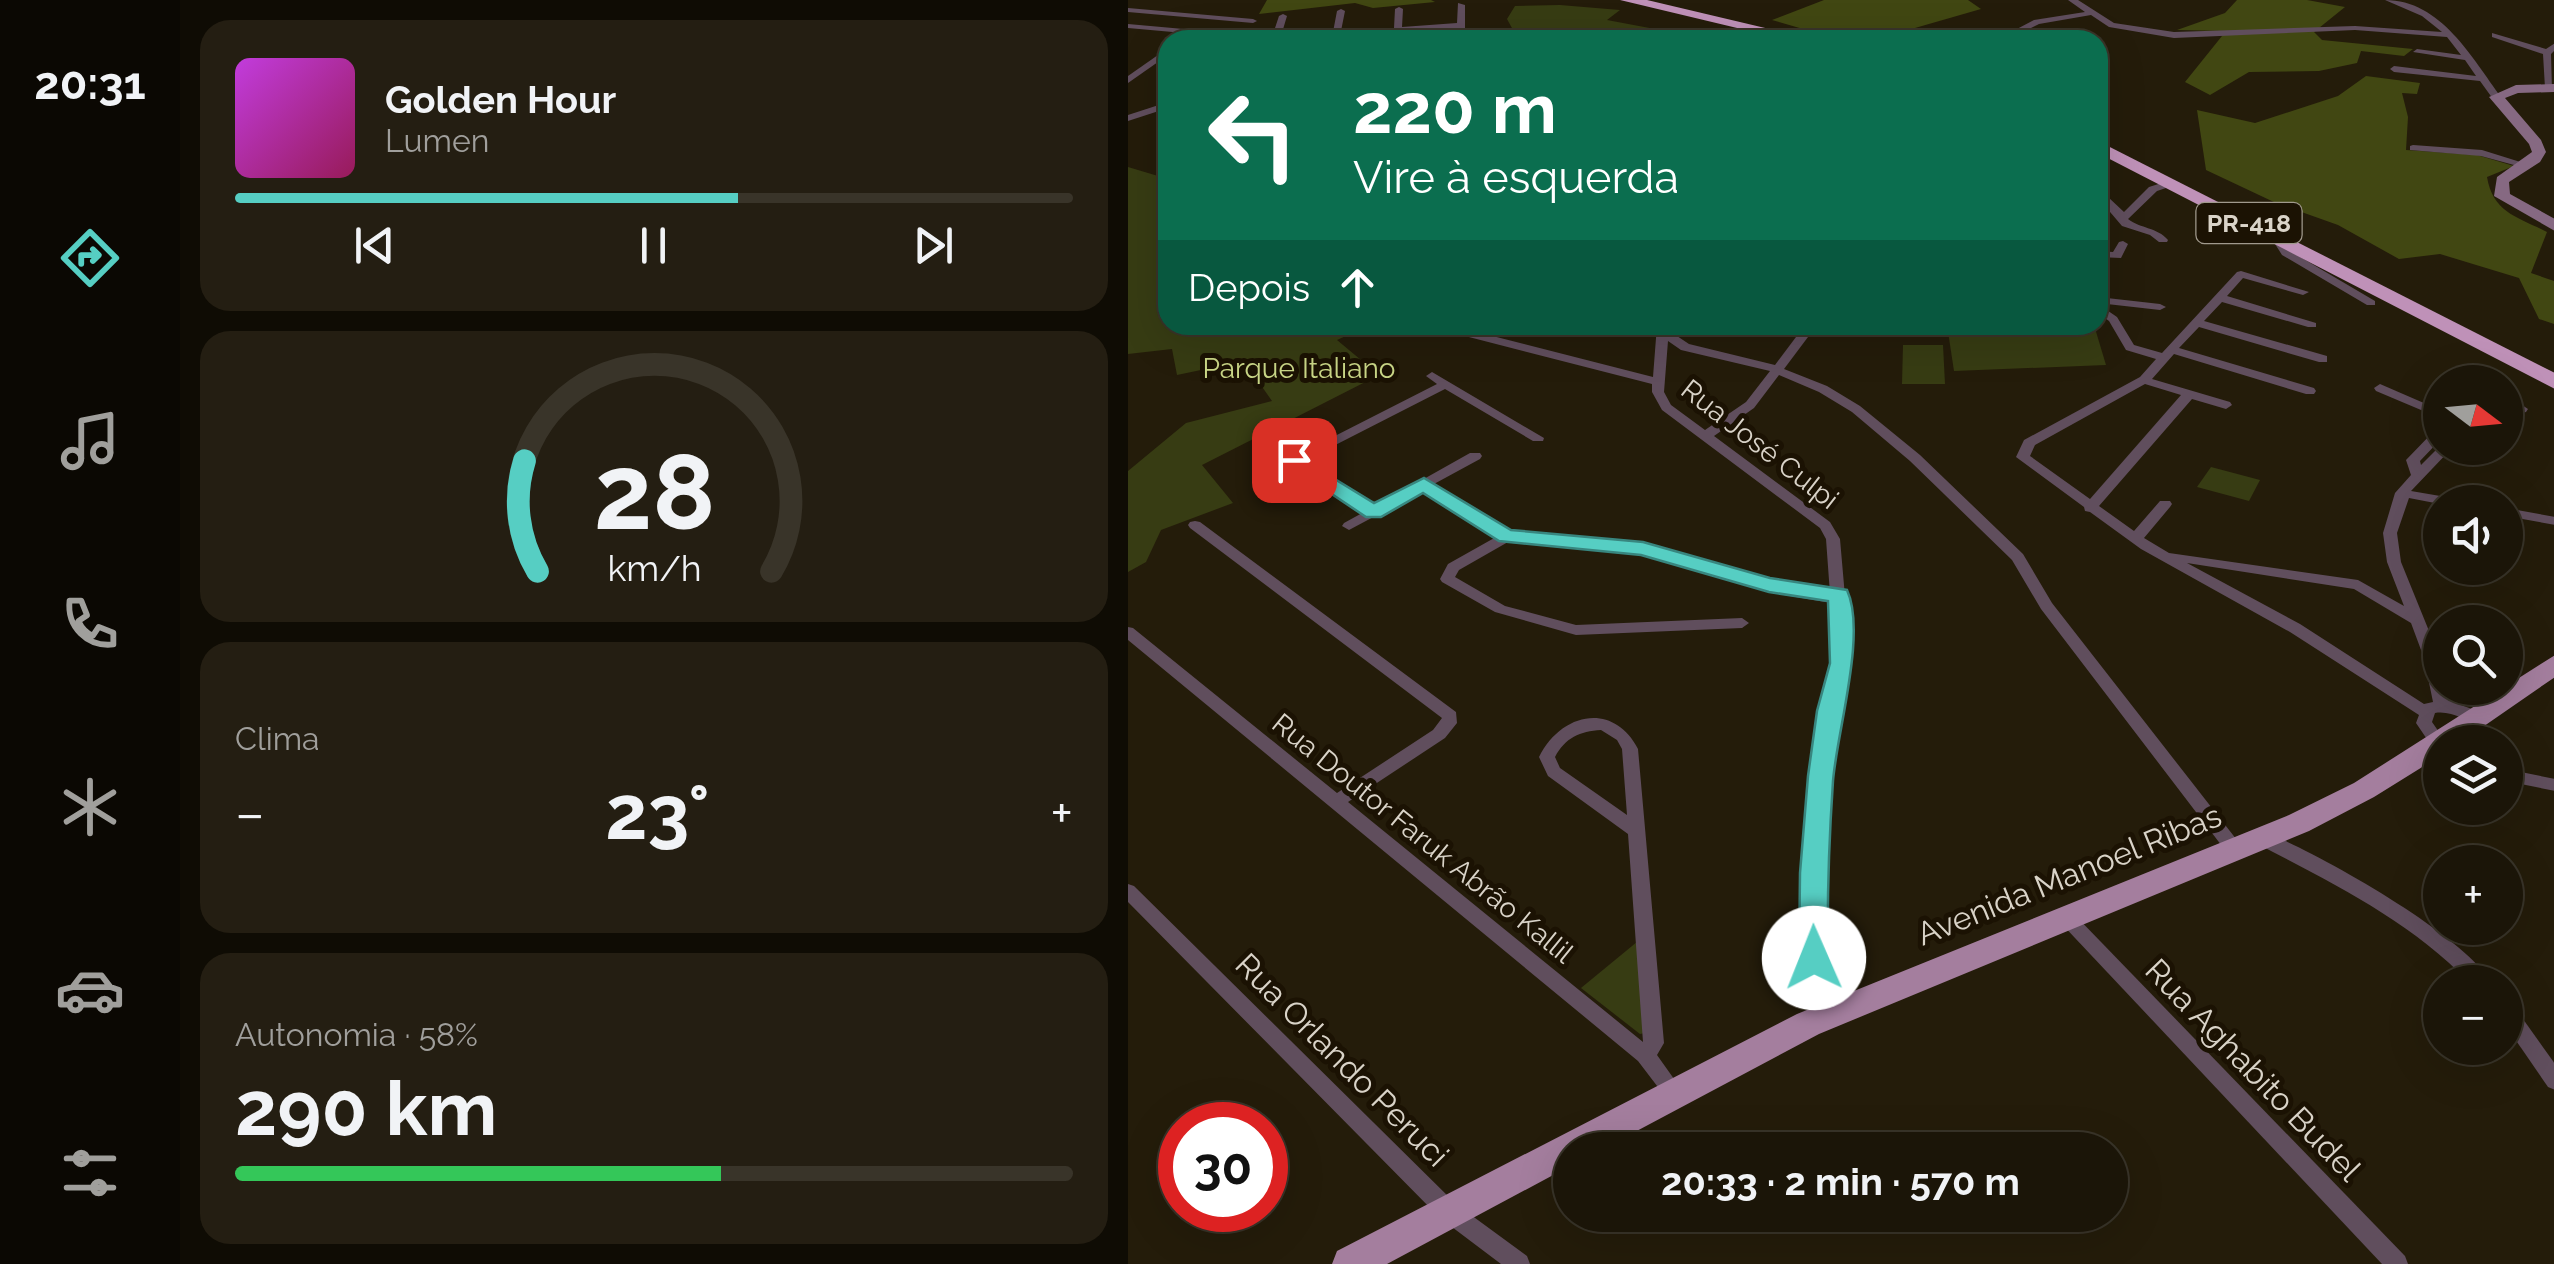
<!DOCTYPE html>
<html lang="pt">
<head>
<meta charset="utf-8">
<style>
  body { margin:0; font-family:Raleway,sans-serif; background:#241e12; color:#f1f3f6; height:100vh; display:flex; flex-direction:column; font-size:38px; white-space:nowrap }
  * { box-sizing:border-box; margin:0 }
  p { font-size:32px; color:#a09f9c }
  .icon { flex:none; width:55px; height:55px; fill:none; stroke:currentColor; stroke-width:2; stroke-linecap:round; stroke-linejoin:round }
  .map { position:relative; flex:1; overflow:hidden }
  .sheet { display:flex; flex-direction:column; gap:20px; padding:20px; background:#0f0c04; width:948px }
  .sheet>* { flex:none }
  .banner { position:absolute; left:30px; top:30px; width:950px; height:305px; border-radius:30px; box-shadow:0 10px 40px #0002,0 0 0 2px #393429; background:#0b6e4f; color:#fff; overflow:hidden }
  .needle { width:65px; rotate:106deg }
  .buttons { position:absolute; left:1295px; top:365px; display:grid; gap:20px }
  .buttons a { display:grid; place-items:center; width:100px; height:100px; border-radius:50%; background:#1b1508; box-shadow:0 10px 40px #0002,0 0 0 2px #393429; font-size:50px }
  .speed { position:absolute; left:30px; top:1102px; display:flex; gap:20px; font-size:50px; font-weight:700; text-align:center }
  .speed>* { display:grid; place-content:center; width:130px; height:130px; border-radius:50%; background:#1b1508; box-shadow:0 10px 40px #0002,0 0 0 2px #393429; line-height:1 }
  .speed .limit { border:15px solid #d22; background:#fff; color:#111 }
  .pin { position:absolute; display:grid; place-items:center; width:85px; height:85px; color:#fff; margin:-42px; border-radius:20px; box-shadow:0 5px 15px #0006 }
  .me { position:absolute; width:110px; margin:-55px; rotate:359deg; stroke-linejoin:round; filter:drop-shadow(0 0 8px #0008) }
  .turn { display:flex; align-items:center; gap:35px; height:210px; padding:0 30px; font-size:45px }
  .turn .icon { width:130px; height:130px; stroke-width:2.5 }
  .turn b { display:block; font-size:70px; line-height:85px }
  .then { display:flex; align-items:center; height:95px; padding:0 30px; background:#0003; gap:20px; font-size:38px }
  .big { font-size:75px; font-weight:700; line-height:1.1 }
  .sheet .widget { flex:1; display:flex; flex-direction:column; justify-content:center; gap:15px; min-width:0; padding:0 35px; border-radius:30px; background:#241e12 }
  .sheet .dial { align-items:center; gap:0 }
  .dial svg { height:260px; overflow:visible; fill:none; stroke:#393429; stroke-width:7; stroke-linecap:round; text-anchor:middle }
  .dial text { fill:#f1f3f6; stroke:none }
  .song { display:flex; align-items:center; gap:30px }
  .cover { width:120px; height:120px; border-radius:15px; background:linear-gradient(135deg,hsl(290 70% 55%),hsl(330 70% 35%)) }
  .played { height:10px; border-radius:5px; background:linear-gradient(90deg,#56cec3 60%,#393429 60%) }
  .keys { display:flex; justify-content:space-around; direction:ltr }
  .heat { display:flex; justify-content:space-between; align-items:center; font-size:55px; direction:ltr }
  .charge { height:15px; border-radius:8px; background:linear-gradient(90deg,#34c759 58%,#393429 0) }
  .trip { position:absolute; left:425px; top:1132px; width:575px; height:100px; border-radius:50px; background:#1b1508; box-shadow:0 10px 40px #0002,0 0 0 2px #393429; font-weight:700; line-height:100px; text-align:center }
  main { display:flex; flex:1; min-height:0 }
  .tab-bar { display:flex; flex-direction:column; width:180px; justify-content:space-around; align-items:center; background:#0b0803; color:#a09f9c }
  .tab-bar .icon { width:70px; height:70px }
  .tab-bar .on { color:#56cec3 }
  .tab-bar b { font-size:45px; color:#f1f3f6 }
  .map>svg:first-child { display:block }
</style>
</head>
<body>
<main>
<nav class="tab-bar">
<b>20:31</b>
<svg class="icon on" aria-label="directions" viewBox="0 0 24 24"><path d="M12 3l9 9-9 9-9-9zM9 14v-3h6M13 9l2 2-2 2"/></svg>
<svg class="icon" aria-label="music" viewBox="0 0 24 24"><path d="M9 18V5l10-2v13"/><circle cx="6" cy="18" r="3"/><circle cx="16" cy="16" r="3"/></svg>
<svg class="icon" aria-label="phone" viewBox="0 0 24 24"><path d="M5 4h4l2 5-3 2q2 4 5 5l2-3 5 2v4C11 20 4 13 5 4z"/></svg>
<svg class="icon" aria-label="climate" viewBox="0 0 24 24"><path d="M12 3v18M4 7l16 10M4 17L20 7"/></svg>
<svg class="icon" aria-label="car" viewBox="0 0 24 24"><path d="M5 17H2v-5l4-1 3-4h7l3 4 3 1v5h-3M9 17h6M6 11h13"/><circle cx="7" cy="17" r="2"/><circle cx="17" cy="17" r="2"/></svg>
<svg class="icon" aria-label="filters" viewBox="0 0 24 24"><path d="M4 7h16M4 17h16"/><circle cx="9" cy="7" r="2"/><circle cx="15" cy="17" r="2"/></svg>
</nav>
<section class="sheet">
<div class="widget">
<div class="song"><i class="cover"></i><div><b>Golden Hour</b><p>Lumen</p></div></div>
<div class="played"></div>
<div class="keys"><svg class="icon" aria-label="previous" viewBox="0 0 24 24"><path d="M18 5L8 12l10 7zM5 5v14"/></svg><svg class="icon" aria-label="pause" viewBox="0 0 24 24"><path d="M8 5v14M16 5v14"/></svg><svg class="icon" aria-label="next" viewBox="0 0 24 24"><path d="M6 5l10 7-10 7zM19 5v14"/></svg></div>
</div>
<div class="widget dial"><svg viewBox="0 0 100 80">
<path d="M14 69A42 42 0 1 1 86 69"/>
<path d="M14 69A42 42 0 0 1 10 35" stroke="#56cec3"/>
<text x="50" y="56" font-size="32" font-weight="700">28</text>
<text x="50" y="72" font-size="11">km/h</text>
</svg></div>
<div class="widget"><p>Clima</p>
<div class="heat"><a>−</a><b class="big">23°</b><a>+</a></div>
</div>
<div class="widget"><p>Autonomia · 58%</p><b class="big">290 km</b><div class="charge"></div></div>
</section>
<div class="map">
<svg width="1427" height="1264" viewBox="0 0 1427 1264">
  <rect width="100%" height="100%" fill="#241c0a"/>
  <g fill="#373c13">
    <polygon points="432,5 492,10 479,20 527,29 539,40 489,40 385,30 379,19 387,6"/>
    <polygon points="0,167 40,179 40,325 242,325 209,340 251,375 74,465 105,503 33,530 18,562 0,572 0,471 58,423 144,401 116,361 49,375 44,349 0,354"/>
    <polygon points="819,325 966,325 978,365 826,371"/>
    <polygon points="775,345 815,345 817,384 774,384"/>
    <polygon points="1083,467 1132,480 1121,501 1069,487"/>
    <polygon points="515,937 517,1033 512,1034 453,988"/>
  </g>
  <g fill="#414712">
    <polygon points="139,0 303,0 307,2 245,8 227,3 131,14"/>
    <polygon points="696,0 840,0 853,9 787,28 788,40 713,40 644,20"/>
    <polygon points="1109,0 1179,0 1217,7 1186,32 1194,40 1285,49 1276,56 1233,51 1229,63 1191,71 1121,72 1082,95 1057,82 1098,31 1049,30 1097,13"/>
    <path d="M1238 76 1292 83 1289 94 1274 93 1280 117 1278 150 1349 155 1386 166 1359 177C1365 213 1390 217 1419 232L1403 273 1426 281V324L1411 319 1391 278 1312 254 1271 259 1210 225 1148 203 1078 170 1069 110 1127 123 1210 96Z"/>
  </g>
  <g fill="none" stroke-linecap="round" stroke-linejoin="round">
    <g fill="#604e5d" fill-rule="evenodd">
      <path d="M940 0H950L986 23 1046 32 1227 26 1314 32 1294 16 1257 0C1313 0 1344 58 1373 97L1365 99 1352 81 1266 72 1262 69 1266 66 1348 76 1337 60 1285 52 1289 49 1333 55 1319 37 1227 30 1046 38 981 27 963 15 911 24 879 40H868L906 20 957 12Z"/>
      <polygon points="330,3 337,5 337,40 329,40 329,28 166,40 128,40 144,37 151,16 155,14 159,16 153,36 205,32 209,11 213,9 217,11 213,31 266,28 267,9 271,7 275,9 274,27 329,23"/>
      <polygon points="0,8 125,19 129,21 125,23 0,12"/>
      <polygon points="0,24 78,31 82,33 78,35 0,28"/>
      <polygon points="1364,33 1418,49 1427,43 1427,50 1423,54 1424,90 1417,88 1415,54 1364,37"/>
      <polygon points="590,36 594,40 585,40"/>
      <polygon points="829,37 855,37 859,40 825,40"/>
      <polygon points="40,48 40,55 0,83 0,76"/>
      <polygon points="40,102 40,108 0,121 0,115"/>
      <polygon points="1285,145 1354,150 1402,165 1397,168 1353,156 1282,150 1282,146"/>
      <path d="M1043 180 1047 181V185L1029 191 1000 219C1013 229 1029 227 1040 240L1039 242H1031L1022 235 994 226 971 199 980 197 996 212 1021 187Z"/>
      <polygon points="1147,233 1151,234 1162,251 1247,301 1247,305 1239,305 1154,255 1142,236"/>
      <polygon points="995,241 1000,244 993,258 970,257 970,251 985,252 991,242"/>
      <path d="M1113 271 1181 292 1175 295 1115 278 1099 296 1188 323V327H1180L1094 302 1076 321 1199 356V362H1191L1071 327 1051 348 1186 388 1188 391 1186 394H1178L1046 354 1024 379 1102 402 1104 405 1098 409 1064 399 971 506 1006 531 1032 501H1042L1044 504 1042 507 1016 538 1041 553 1230 580 1276 606 1259 562 1255 533 1267 493 1283 475 1278 460 1307 430 1312 429V440L1292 461 1293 465 1312 446 1324 448 1283 491 1324 498 1331 502 1312 504 1281 498 1269 533 1273 562 1312 658V688H1318L1320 700 1357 714 1359 718 1357 722C1339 725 1327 710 1307 713L1304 722 1318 742H1312V749L1305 748 1288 723 1291 715 1162 632 1013 549 962 512 957 511 956 507 888 457 896 440 1012 377 1028 359 998 350 981 321 970 313V304L989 317 1006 345 1034 353 1109 272ZM1017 384 1053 395 962 499 902 456 907 445ZM1059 563 1226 589 1283 623 1296 658 1305 702 1296 704 1172 624Z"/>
      <polygon points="970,297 1032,304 1038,307 1032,310 970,303"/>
      <path d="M529 325H541L540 330 561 344 647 365 677 325H689L656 369 699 386 732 406 792 455 895 554 924 603 1112 844 1115 849 1112 854 1106 856 1100 854 913 609 884 560 782 461 724 412 691 392 651 375 626 408 586 436 702 522 712 539 722 654 705 739 695 873V958L703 1018 700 1024 693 1026 686 1024 683 1018 677 958V873L689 739 706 654 703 603 639 592 514 552 380 542 331 570 327 577 377 606 448 625 614 618 621 623 614 628 448 635 367 612 314 582 312 579 320 564 368 537 296 490 221 530 214 526 216 523 236 512 166 466 143 476 136 472 309 384 298 376 304 372 416 438 415 441H405L317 389 176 461 246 507 342 453H352L354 456 352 459 306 484 381 533 515 544 646 585 702 594 698 539 692 528 534 410 524 392V384L337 336 335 334 341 330 525 377ZM540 341 553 350 642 371 618 402 577 430 543 405 536 392Z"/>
      <polygon points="1338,369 1364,379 1366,382 1351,382 1334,376 1334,370"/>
      <polygon points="1252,384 1312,410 1312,418 1248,391 1246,388"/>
      <polygon points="1394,405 1400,409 1398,412 1378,417 1378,409"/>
      <polygon points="1378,508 1427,517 1427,525 1378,516"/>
      <path d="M67 521 72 522 328 712 329 723 317 738 220 802 515 1042 500 834 420 776 411 757C433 713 485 701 510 749L536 1043 529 1055 556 1093 553 1099 546 1102 539 1099 510 1061 0 640V627L5 628 209 793 305 730 314 718 62 528 60 525 62 522ZM473 730 489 740 494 749 499 815 432 768 427 757C437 738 452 731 473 730Z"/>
      <polygon points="1378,769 1427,779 1427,791 1378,781"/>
      <path d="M1134 831C1184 849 1340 937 1362 982H1341C1281 920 1204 883 1128 843L1125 838 1128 833Z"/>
      <polygon points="0,884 6,886 328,1204 399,1256 402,1264 373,1264 312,1218 0,902"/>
      <polygon points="937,909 943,911 1277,1256 1280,1264 1254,1264 931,921 928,916 931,911"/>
      <polygon points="1378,1003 1385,1005 1427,1064 1427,1090 1420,1087 1378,1026"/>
    </g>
    <polygon fill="#866982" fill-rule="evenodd" points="1427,84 1427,92 1390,93 1377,98 1413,140 1418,152 1412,162 1381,182 1382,194 1427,219 1427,231 1366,196 1369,177 1404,152 1401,144 1361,97 1388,85"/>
    <polygon fill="#a47e9e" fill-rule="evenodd" points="1427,655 1427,677 1333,742 1312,742 1312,756 1246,797 1181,831 691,1034 473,1150 442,1150 442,1166 259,1264 204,1264 209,1251 669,1014 1161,815 1226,783"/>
    <g fill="#bf91b8" fill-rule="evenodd">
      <polygon points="492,0 519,0 688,40 659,40"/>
      <polygon points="970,141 1427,373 1427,389 970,153"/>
    </g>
  </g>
  <path fill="#56cec3" stroke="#38867f" stroke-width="2.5" d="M166 454 246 503 296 478 383 530 515 542 642 578 719 590C739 633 709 731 705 781 701 840 699 899 700 958L695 967 686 970 676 967 671 958 672 873 680 776 689 711 702 663 700 601 641 592 513 555 371 541 295 493 253 517H238L159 464V456Z"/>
  <g text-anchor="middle" stroke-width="10" stroke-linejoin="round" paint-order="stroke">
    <rect fill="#1b1203" stroke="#a0998d" stroke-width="2.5" x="1068.5" y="203" width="105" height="40" rx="8"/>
    <g font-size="25" font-weight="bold" fill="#d9d3c8">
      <text x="1121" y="232">PR-418</text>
    </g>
    <g font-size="28" fill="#cad787" stroke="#1b1203">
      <text x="171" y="378">Parque Italiano</text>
    </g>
    <g font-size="28" fill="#d9d3c8" stroke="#1b1203">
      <text transform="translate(632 444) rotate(38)" y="10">Rua José Culpi</text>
      <text transform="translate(295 838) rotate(39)" y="10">Rua Doutor Faruk Abrão Kallil</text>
    </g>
    <g font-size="32" fill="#d9d3c8" stroke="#1b1203">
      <text transform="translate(941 875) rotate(-22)" y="11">Avenida Manoel Ribas</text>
      <text transform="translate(214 1060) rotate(45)" y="11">Rua Orlando Peruci</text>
      <text transform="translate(1125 1070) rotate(46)" y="11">Rua Aghabito Budel</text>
    </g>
  </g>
</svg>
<div class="buttons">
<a><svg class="needle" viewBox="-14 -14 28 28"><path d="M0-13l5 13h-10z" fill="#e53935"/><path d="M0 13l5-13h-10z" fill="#a09f9c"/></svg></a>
<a><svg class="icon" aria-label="sound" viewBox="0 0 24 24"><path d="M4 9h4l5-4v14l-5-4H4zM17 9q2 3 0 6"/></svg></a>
<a><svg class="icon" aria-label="search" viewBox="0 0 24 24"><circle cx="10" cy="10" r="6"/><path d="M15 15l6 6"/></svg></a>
<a><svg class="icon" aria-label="layers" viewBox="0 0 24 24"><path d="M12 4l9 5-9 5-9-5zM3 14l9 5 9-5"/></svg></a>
<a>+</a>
<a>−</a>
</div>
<div class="speed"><div class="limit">30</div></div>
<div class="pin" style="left:166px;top:460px;background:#d93025"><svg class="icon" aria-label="arrive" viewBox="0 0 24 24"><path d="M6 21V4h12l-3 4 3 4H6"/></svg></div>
<svg class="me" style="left:686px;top:958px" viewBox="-20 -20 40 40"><circle r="19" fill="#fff"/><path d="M0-13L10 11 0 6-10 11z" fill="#56cec3"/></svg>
<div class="trip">20:33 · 2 min · 570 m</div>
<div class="banner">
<div class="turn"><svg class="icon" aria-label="left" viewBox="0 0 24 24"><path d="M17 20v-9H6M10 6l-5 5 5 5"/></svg><div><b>220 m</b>Vire à esquerda</div></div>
<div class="then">Depois<svg class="icon" aria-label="ahead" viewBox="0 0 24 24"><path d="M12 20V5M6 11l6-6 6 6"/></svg></div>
</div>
</div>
</main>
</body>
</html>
